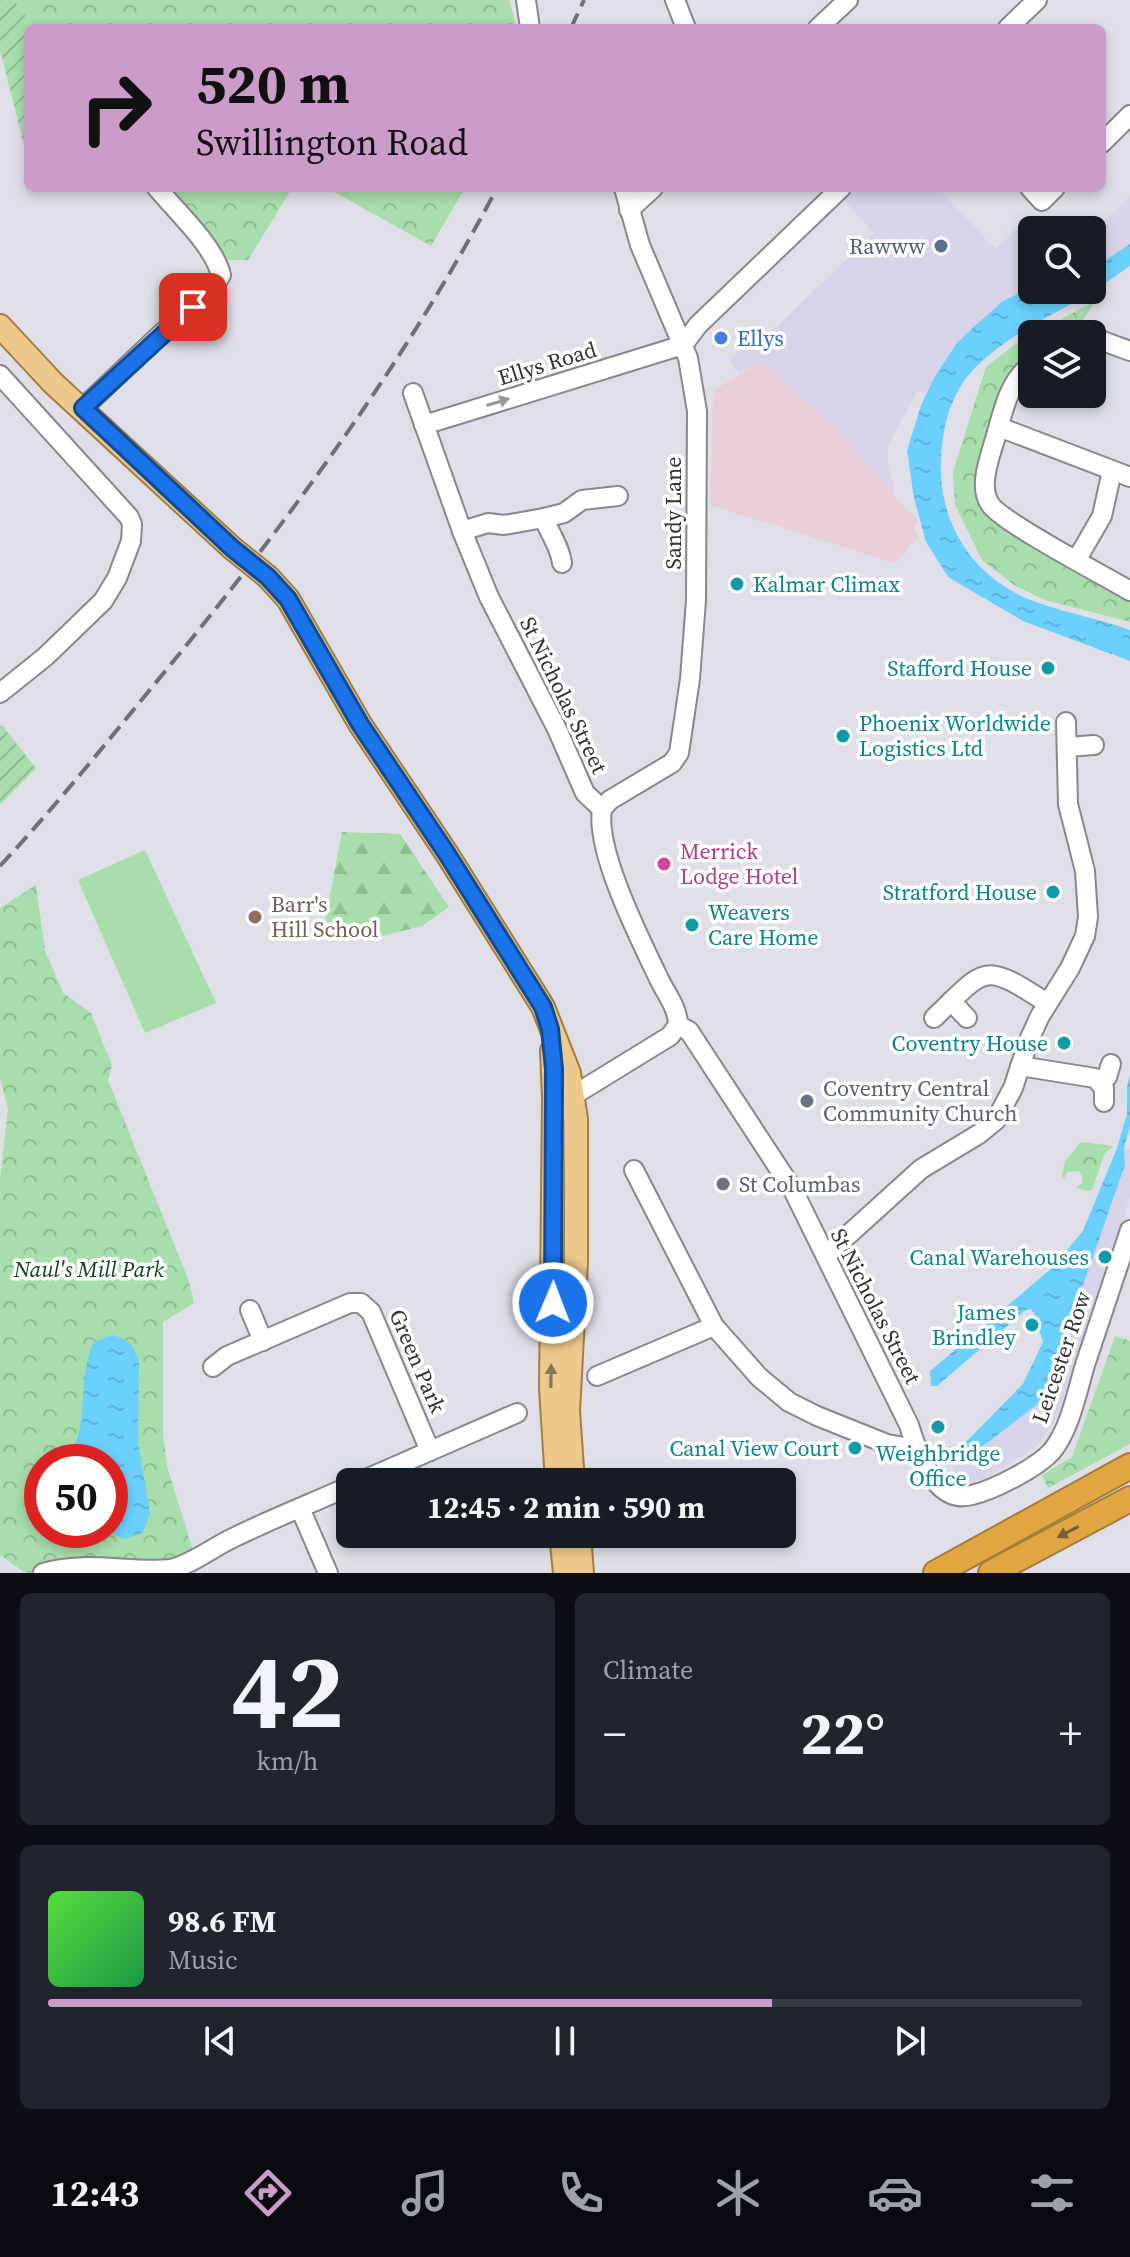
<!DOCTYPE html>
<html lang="en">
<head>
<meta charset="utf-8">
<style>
  body { margin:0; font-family:"Source Serif 4",serif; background:#20242c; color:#f1f3f6; height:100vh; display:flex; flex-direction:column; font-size:30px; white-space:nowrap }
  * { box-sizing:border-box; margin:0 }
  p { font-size:26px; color:#9ea1a6 }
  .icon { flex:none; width:44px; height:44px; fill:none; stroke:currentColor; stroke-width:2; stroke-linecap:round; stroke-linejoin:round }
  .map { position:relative; height:1573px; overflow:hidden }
  .side { display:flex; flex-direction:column; gap:20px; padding:20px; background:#0d0f14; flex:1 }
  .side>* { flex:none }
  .guide { position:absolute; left:24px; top:24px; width:1082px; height:168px; border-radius:12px; box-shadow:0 4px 12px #0003; background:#cb9cc9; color:#111; overflow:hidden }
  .fabs { position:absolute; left:1018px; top:216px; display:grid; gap:16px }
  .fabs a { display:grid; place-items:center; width:88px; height:88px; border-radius:12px; background:#171b24; box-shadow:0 4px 12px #0003; font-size:40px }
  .speed { position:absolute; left:24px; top:1444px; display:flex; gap:16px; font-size:40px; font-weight:700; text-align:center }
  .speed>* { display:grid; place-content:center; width:104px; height:104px; border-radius:50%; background:#171b24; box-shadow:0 4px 12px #0003; line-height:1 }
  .speed .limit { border:12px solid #d22; background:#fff; color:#111 }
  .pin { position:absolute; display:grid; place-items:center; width:68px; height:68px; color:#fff; margin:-34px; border-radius:16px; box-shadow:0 4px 12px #0006 }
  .me { position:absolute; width:88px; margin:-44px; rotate:1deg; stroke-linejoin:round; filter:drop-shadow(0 0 6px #0008) }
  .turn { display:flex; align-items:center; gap:28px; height:168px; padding:0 40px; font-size:36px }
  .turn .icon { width:104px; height:104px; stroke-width:2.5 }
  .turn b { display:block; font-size:56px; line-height:68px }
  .big { font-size:60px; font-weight:700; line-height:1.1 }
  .side .tile { flex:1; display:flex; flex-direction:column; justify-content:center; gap:12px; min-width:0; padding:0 28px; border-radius:12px; background:#20242c }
  .side .dial { align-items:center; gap:0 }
  .dial b { font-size:104px; line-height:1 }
  .song { display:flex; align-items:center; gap:24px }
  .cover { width:96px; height:96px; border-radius:12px; background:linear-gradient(135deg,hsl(110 70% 55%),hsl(140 70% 35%)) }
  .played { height:8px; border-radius:4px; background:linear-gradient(90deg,#cb9cc9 70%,#363941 70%) }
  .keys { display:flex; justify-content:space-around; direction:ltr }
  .heat { display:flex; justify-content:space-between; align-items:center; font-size:44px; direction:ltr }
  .side .tiles { flex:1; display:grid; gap:20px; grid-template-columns:1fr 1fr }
  .tile:last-child { grid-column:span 2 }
  .trip { position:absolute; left:336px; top:1468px; width:460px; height:80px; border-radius:12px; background:#171b24; box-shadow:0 4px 12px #0003; font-weight:700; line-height:80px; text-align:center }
  .menu { display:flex; height:128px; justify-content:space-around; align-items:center; background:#090b0e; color:#9ea1a6 }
  .menu .icon { width:56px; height:56px }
  .menu .on { color:#cb9cc9 }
  .menu b { font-size:36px; color:#f1f3f6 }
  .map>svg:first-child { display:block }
</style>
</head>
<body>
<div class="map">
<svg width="1130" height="1573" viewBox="0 0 1130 1573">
  <defs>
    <pattern id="forest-firs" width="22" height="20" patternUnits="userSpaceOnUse" patternTransform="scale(2)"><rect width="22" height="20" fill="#a7deab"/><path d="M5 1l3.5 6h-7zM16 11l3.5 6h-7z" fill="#90bf94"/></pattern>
    <pattern id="park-crowns" width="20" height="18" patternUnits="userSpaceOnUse" patternTransform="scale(2)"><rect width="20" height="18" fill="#a7deab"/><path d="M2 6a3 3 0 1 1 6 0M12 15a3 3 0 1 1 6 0" fill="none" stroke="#90bf94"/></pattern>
    <pattern id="garden-furrows" width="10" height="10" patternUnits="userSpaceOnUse" patternTransform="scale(2)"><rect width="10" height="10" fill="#a7deab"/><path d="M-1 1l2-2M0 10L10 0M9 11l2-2" fill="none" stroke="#90bf94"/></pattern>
    <pattern id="water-ripples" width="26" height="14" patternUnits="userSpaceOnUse" patternTransform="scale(2)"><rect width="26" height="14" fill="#6bd0fd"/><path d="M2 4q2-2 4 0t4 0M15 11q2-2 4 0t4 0" fill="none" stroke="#5db3d9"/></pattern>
  </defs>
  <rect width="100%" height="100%" fill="#dfe0e7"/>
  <g fill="#d9d3e9">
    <polygon points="857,188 938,188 995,249 1031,217 1044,230 1032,230 1032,287 1003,301 977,324 957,343 926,393 917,391 888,447 888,463 895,491 761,361 739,372 729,361 742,347 753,348 762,341 874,233 844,200"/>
    <polygon points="1130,196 1130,244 1092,269 1092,232"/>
    <polygon points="1124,1148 1130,1150 1130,1197 1057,1418 1037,1446 982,1481 977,1480 975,1484 961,1481 962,1477 957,1476 941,1447 965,1444 962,1447 970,1457 1043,1400 1125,1165"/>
  </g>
  <polygon fill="#e9cfd7" points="760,361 850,441 851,449 895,491 892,495 919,521 912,528 919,536 895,563 710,505 713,391"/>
  <polygon fill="url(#forest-firs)" points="342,832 400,834 449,907 422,926 370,939 325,922"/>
  <g fill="url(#park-crowns)" fill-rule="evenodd">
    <polygon points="14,0 509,0 517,28 35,28"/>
    <polygon points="163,188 292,188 248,260 225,260"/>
    <polygon points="327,188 465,188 431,246"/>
    <path d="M1095 301C1073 337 1076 334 1034 334Z"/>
    <polygon points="1032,335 1032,359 1017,369 985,505 1130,595 1130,622 1045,600 1014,585 982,560 955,505 953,472 986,367 1014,345"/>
    <path d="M36 885 45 950 63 993 91 1013 112 1065 108 1080 189 1281 194 1303 163 1322V1434L167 1466 194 1554 162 1565 39 1566 31 1573 24 1572 0 1555V1179L8 1109 0 1078V908ZM42 1462H110V1530H42Z"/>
    <polygon points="1081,1142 1114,1146 1105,1153 1092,1190 1088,1191 1076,1188 1082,1183 1082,1177 1079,1171 1067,1172 1064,1179 1062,1176 1065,1161"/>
    <polygon points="1115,1336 1130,1341 1130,1444 1048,1488 1042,1475 1072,1457"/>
  </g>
  <g fill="url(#garden-furrows)">
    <polygon points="0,0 14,0 35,28 28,28 28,151 26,153 0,50"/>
    <polygon points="2,725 36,768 0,805 0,727"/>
  </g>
  <polygon fill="#a7deab" points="145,850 216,1003 145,1033 78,880"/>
  <g fill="url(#water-ripples)">
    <path d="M1130 244V266C1111 279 1093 292 1073 303 1038 322 1006 338 977 366 951 391 942 426 941 461 938 525 975 580 1036 602 1067 613 1099 619 1130 630V661L1023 621 948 577 926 542 914 498 907 451 921 405 935 376 957 343 977 324 1003 301 1032 287V290H1092V269Z"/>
    <polygon points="1130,1074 1130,1126 1124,1148 1125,1165 1043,1400 969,1457 962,1446 1023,1384 1043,1342 1034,1313 1031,1309 1026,1310 937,1386 931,1386 930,1371 1052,1268 1083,1231 1117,1148 1127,1114 1127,1087"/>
    <path d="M112 1335C129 1339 135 1346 139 1363L138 1443 150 1513 143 1533 124 1539 104 1530H110V1462H69L80 1430 85 1374 90 1349 94 1342Z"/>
  </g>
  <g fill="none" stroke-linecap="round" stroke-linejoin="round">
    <g stroke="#87878d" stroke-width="22">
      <g id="minor">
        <polyline points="526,0 530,28"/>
        <polyline points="675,0 686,28"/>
        <polyline points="818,28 848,0"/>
        <polyline points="1008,28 1037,0"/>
        <polyline points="1102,143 1130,115"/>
        <polyline points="1030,188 1042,201 1055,188"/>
        <polyline points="629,210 653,188"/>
        <polyline points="1092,339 1100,340 1130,351"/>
        <path d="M1032 364C1010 380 1004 407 997 432 992 452 977 485 990 504 1001 522 1105 576 1130 591"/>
        <polyline points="0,375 129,517 132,524 131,541 117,578 103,601 45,657 0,693"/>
        <polyline points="413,393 462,531 489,597 557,729 585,793 602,809"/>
        <path d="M83 408 160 335 211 292 221 275C214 246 177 212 157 188"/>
        <polyline points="424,425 683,345 698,325 841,188"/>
        <polyline points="999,427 1130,477"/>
        <path d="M544 518C550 535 560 546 562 563"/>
        <polyline points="462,531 488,523 504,525 544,518 564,513 582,500 618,496"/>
        <polyline points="1077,559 1102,516 1112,471"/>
        <polyline points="1067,747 1094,745"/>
        <polyline points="602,809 610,800 672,763 679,753 690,679 696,600 697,411 688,358 640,245 624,188"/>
        <path d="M602 809C595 851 640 939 659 979 666 994 678 1008 678 1025"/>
        <polyline points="951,1001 967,1018"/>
        <path d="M934 1018C987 967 982 961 1047 1003"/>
        <path d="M678 1025 689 1031 793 1190 909 1425C917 1452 936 1505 972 1495 993 1490 1037 1468 1052 1451 1070 1429 1077 1392 1085 1365 1100 1320 1115 1275 1130 1230"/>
        <polyline points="1020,1066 1095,1078 1104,1088 1104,1102"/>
        <polyline points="1101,1083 1107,1077 1111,1064"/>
        <polyline points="574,1095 670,1036 678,1025"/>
        <polyline points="634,1170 714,1326 759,1377 789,1402 817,1416 887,1444 916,1449"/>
        <polyline points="826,1255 921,1169 979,1134 996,1120 1013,1088 1029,1040 1040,1016 1070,968 1085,936 1088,917 1085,871 1068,804 1066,722"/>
        <polyline points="250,1310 263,1341"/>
        <polyline points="213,1367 227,1356 350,1303 361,1303 371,1312 430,1451"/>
        <polyline points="597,1376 714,1326"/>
        <polyline points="359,1482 517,1413"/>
        <polyline points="300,1508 328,1573"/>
        <path d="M43 1573C85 1560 129 1573 171 1569 195 1563 214 1546 237 1536 274 1518 312 1503 350 1486"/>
      </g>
    </g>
    <g stroke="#a37d3c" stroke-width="26">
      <g id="major">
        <polyline points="0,326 53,383 232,548"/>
        <polyline points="268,577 288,599 360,724 447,854 543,1007 569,1073 576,1119 576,1263 568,1411 573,1482"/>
        <polyline points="552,1051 554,1097 551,1388 557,1482"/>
        <polyline points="561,1534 565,1573"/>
        <polyline points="579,1534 582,1573"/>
      </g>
    </g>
    <g stroke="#a37d3c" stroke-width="28">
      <g id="highway">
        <polyline points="936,1573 1130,1466"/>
        <polyline points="991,1573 1130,1499"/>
      </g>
    </g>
    <use href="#minor" stroke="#fff" stroke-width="18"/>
    <use href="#major" stroke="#edca8c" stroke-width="22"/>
    <use href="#highway" stroke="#e1a640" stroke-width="24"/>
    <g stroke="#6f6f74" stroke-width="4" stroke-dasharray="16 8" stroke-linecap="butt">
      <polyline points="571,28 584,0"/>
      <path d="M0 866C54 808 103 747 153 686 282 530 403 367 497 188"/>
    </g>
    <g stroke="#a37d3c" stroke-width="26" stroke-linecap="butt">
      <polyline id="major-bridge" points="232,548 268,577"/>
    </g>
    <use href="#major-bridge" stroke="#edca8c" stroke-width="22"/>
  </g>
  <defs><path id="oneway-solid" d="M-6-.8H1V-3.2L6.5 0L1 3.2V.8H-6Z" transform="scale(2)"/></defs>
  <use fill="#98989a" href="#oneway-solid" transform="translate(498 402) rotate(-17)"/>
  <use fill="#86765c" href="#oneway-solid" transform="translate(551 1376) rotate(-89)"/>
  <use fill="#776039" href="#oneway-solid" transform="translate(1068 1532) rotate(152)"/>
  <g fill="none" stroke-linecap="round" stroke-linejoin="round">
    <g stroke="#114b97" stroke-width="20">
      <polyline id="route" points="193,307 83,408 232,548 268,577 288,599 360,724 447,854 543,1007 550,1029 554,1069 553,1303"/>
    </g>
    <use href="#route" stroke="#1a73e8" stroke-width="14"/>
  </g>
  <circle fill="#5c6f8a" stroke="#fff" stroke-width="3" cx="941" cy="246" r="8"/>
  <circle fill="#3f7fe0" stroke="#fff" stroke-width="3" cx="721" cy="338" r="8"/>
  <g fill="#0f9aa8" stroke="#fff" stroke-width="3">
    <circle cx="737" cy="584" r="8"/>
    <circle cx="1048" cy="668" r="8"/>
    <circle cx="843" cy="736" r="8"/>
    <circle cx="1053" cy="892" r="8"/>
    <circle cx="692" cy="925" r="8"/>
    <circle cx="1064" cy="1043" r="8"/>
    <circle cx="1105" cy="1257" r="8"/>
    <circle cx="1032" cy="1325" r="8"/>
    <circle cx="938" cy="1427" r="8"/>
    <circle cx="855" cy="1448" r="8"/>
  </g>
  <circle fill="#d1479c" stroke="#fff" stroke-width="3" cx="664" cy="864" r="8"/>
  <circle fill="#8d6e63" stroke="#fff" stroke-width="3" cx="255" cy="917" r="8"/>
  <g fill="#6b7280" stroke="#fff" stroke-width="3">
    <circle cx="807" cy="1101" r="8"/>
    <circle cx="723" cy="1184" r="8"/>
  </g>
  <g text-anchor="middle" stroke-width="7" stroke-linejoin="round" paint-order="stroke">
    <g font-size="22" fill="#4e5e75" stroke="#fff" text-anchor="end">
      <text x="925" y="254">Rawww</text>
    </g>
    <g font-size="22" fill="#366cbe" stroke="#fff" text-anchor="start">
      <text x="737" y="346">Ellys</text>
    </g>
    <g font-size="22" fill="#313134" stroke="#fff">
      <text transform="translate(547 363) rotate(-17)" y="8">Ellys Road</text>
      <text transform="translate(673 513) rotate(-90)" y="8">Sandy Lane</text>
      <text transform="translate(564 695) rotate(64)" y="8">St Nicholas Street</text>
      <text transform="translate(876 1306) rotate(63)" y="8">St Nicholas Street</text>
      <text transform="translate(1061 1357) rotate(-71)" y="8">Leicester Row</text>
      <text transform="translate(418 1361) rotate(67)" y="8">Green Park</text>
    </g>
    <g font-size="22" fill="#0d838f" stroke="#fff" text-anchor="end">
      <text x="753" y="592" text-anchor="start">Kalmar Climax</text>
      <text x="1032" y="676">Stafford House</text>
      <text x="859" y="731" text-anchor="start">Phoenix Worldwide<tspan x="859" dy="25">Logistics Ltd</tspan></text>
      <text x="1037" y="900">Stratford House</text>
      <text x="708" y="920" text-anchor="start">Weavers<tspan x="708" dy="25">Care Home</tspan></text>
      <text x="1048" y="1051">Coventry House</text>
      <text x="1089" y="1265">Canal Warehouses</text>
      <text x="1016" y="1320">James<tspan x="1016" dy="25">Brindley</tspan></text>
      <text x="839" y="1456">Canal View Court</text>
      <text x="938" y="1461" text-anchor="middle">Weighbridge<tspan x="938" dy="25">Office</tspan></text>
    </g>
    <g font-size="22" fill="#b23c85" stroke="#fff" text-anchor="start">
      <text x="680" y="859">Merrick<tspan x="680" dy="25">Lodge Hotel</tspan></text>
    </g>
    <g font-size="22" fill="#785e54" stroke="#fff" text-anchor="start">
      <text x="271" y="912">Barr's<tspan x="271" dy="25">Hill School</tspan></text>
    </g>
    <g font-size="22" fill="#5b616d" stroke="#fff" text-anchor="start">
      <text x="823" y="1096">Coventry Central<tspan x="823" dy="25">Community Church</tspan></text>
      <text x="739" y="1192">St Columbas</text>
    </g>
    <g font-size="22" font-style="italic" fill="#104219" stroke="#fff">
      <text x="89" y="1277">Naul's Mill Park</text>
    </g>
  </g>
</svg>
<div class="fabs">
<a><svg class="icon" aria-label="search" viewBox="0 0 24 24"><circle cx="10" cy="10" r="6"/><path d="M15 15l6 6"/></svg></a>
<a><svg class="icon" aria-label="layers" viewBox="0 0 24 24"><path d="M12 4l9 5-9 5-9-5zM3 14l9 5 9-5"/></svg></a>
</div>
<div class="speed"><div class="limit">50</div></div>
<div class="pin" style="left:193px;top:307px;background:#d93025"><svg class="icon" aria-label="arrive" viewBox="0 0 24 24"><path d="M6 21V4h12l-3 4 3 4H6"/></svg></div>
<svg class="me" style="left:553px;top:1303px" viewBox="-20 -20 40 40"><circle r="17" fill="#1a73e8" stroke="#fff" stroke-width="3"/><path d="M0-11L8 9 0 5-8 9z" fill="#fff"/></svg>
<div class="trip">12:45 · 2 min · 590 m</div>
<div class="guide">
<div class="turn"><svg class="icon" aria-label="right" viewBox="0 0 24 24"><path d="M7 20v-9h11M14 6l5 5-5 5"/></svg><div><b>520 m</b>Swillington Road</div></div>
</div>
</div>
<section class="side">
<div class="tiles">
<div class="tile dial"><b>42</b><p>km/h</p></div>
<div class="tile"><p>Climate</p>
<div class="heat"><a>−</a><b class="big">22°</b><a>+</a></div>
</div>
<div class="tile">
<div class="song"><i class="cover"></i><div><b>98.6 FM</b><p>Music</p></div></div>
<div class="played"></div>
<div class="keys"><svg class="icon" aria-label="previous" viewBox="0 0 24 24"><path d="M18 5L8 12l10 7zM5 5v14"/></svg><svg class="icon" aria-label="pause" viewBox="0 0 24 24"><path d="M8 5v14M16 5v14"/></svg><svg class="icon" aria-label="next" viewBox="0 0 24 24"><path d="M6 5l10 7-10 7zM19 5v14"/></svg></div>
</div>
</div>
</section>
<nav class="menu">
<b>12:43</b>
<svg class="icon on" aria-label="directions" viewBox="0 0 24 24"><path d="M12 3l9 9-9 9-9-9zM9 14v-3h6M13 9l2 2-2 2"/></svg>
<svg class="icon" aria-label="music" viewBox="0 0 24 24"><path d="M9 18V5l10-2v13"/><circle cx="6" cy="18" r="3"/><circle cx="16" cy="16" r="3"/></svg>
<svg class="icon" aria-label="phone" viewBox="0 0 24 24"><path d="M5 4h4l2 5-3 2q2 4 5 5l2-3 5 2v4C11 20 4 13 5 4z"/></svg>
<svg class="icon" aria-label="climate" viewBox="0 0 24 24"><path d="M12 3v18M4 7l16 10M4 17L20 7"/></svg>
<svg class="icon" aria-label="car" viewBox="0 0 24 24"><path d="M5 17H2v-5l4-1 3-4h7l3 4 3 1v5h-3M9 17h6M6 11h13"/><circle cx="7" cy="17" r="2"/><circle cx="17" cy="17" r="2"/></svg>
<svg class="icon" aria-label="filters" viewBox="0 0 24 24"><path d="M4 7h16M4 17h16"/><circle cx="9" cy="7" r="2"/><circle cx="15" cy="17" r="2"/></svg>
</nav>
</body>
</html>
